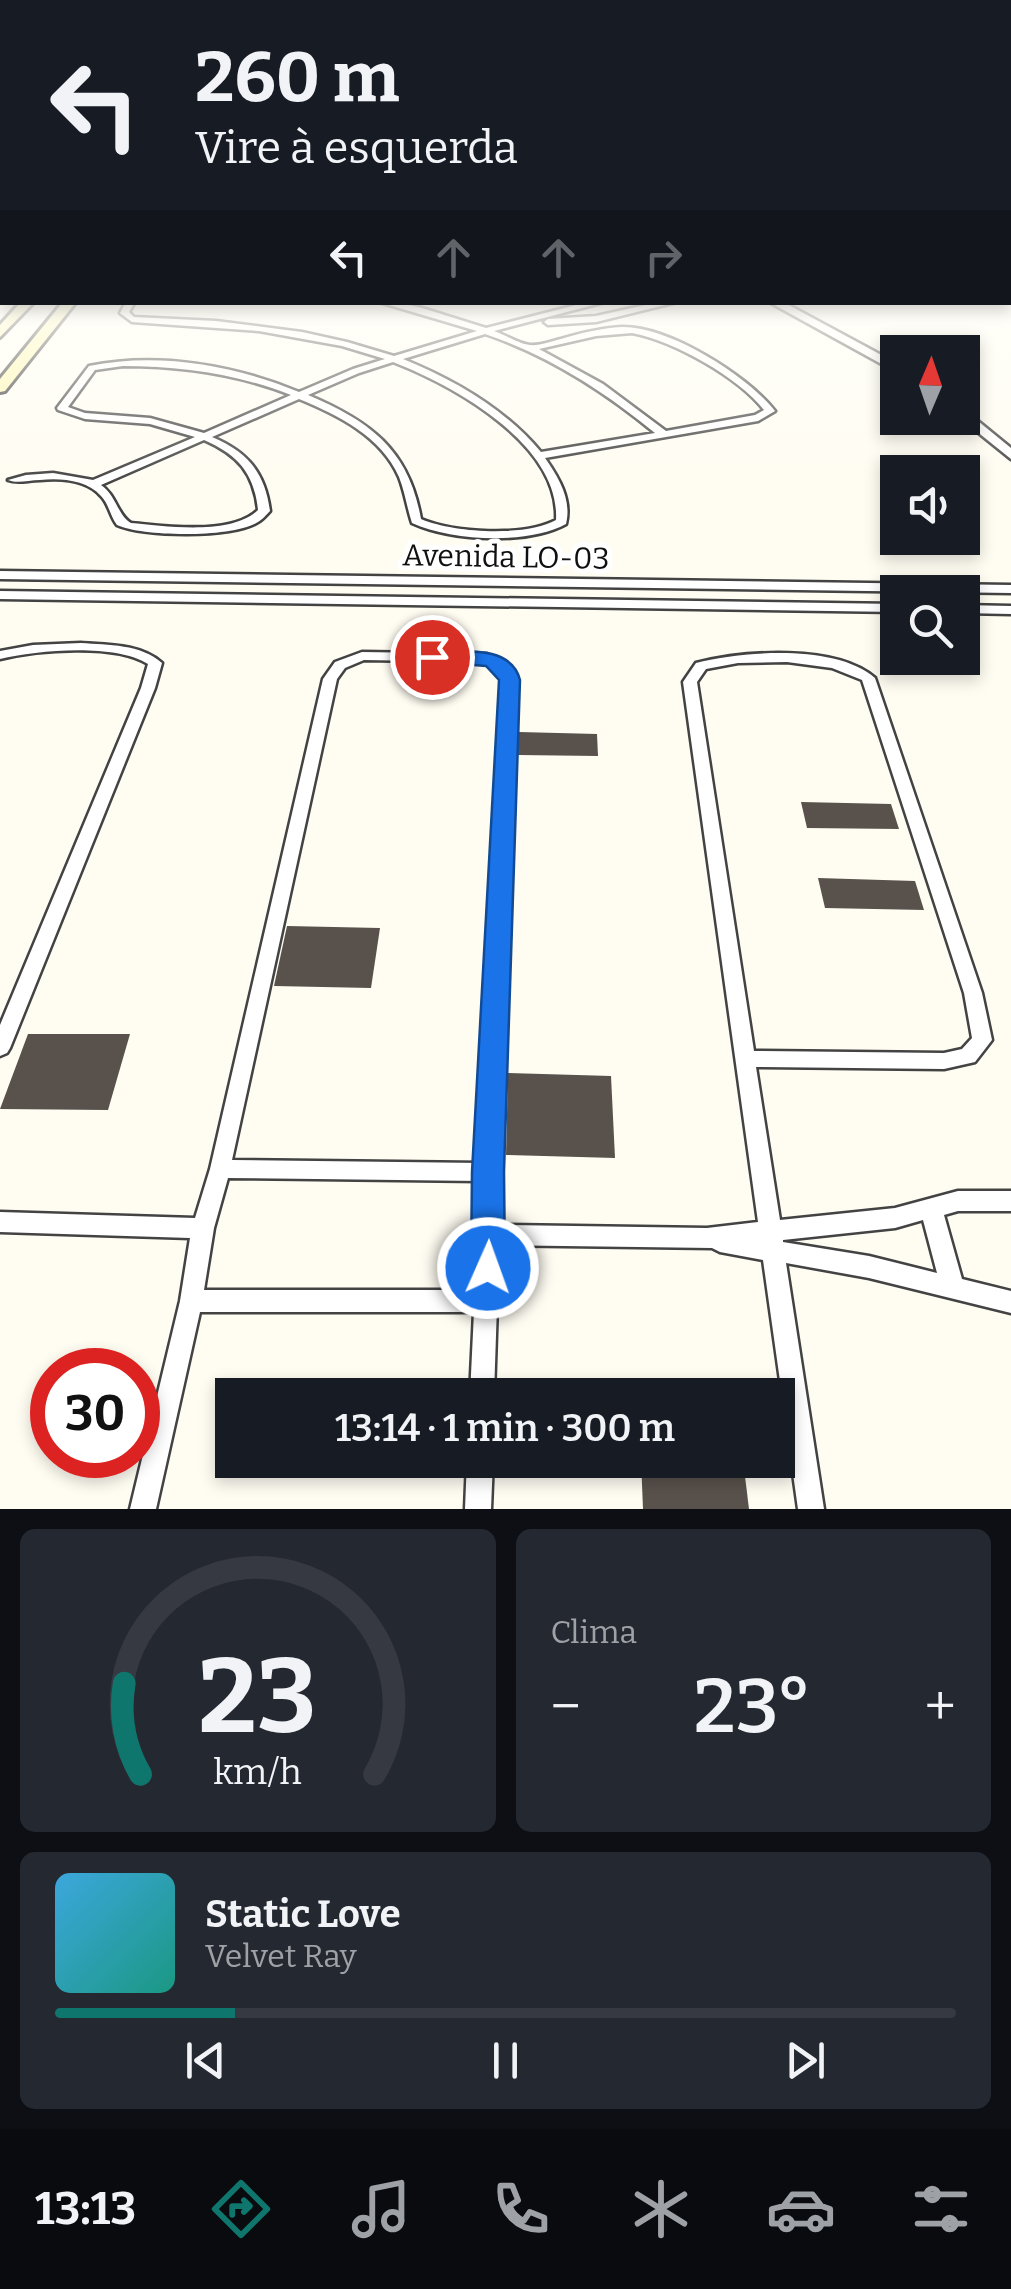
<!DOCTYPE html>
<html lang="pt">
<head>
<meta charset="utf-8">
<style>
  body { margin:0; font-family:Bitter,serif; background:#242831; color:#f1f3f6; height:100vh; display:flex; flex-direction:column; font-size:38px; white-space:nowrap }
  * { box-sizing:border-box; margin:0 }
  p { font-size:32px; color:#9ea1a6 }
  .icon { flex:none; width:55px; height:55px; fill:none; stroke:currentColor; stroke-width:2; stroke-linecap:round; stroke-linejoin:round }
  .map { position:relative; height:1509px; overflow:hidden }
  .panel { display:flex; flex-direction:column; gap:20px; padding:20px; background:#0d0f14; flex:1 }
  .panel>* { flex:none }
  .banner { position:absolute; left:0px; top:0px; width:1012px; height:305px; box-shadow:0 5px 15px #0003; background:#171b24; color:#f1f3f6; overflow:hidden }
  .needle { width:65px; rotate:2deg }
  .fabs { position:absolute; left:880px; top:335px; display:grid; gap:20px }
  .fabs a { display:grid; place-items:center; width:100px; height:100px; border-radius:0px; background:#171b24; box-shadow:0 5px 15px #0003; font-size:50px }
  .speed { position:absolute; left:30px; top:1348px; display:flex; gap:20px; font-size:50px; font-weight:700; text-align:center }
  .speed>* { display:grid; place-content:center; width:130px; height:130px; border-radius:50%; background:#171b24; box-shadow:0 5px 15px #0003; line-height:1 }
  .speed .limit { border:15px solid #d22; background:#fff; color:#111 }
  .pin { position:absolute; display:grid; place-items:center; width:85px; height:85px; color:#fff; margin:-42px; border:5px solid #fff; border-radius:50%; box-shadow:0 2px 10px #0007 }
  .me { position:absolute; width:110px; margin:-55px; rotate:2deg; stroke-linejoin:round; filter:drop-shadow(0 0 8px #0008) }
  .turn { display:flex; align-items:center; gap:35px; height:210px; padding:0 30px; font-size:45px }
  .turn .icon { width:130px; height:130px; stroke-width:2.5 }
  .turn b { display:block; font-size:70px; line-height:85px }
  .lanes { display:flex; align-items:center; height:95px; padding:0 30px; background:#0003; justify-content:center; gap:50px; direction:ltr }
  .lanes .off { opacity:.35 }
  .big { font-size:75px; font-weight:600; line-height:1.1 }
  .panel .card { flex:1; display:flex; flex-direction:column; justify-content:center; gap:15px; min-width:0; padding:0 35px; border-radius:15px; background:#242831 }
  .panel .dial { align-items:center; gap:0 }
  .dial svg { height:260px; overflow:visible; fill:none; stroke:#363941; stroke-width:7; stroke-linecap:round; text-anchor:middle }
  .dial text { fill:#f1f3f6; stroke:none }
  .song { display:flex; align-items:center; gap:30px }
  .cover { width:120px; height:120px; border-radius:15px; background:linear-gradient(135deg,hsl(200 70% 55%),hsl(170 70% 35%)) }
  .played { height:10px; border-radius:5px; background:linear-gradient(90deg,#0f766e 20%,#363941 20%) }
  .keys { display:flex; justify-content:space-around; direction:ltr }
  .heat { display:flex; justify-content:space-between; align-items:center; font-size:55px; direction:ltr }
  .panel .tiles { flex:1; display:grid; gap:20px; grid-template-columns:1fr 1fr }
  .card:last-child { grid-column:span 2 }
  .trip { position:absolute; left:215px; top:1378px; width:580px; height:100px; border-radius:0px; background:#171b24; box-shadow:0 5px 15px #0003; font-weight:600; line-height:100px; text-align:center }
  .tab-bar { display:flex; height:160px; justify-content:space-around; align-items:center; background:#090b0e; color:#9ea1a6 }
  .tab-bar .icon { width:70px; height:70px }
  .tab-bar .active { color:#0f766e }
  .tab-bar b { font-size:45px; color:#f1f3f6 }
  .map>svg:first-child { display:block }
</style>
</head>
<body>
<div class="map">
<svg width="1011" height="1509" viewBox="0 0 1011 1509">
  <rect width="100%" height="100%" fill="#fffdf2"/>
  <g fill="#58514c">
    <polygon points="519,732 597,734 598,756 518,755"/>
    <polygon points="801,802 891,804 899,829 807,828"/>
    <polygon points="818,878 915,881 924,910 825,908"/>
    <polygon points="287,926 380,928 371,988 274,986"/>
    <polygon points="28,1034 130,1034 108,1110 0,1109"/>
    <polygon points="508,1073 611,1076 615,1158 506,1155"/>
    <polygon points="641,1460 743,1460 749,1509 643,1509"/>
  </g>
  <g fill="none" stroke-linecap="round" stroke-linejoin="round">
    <g stroke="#434343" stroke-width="5">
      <g id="minor">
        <path d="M126 302H135L129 312 134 317 216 321 302 332 347 342 394 356 477 331 379 302H396L422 308 486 328 588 302H605L494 331C506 335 519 344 530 345 539 346 552 341 561 339 581 333 601 328 622 327 668 326 747 375 775 411L758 421 545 458C559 478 572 500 566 524 527 545 452 541 412 523 407 508 405 492 399 477 381 436 338 415 299 399L212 437C248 452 265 473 270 511 267 514 262 520 258 522 233 538 143 537 117 525 110 516 109 504 101 496 87 480 61 478 40 480 28 480 18 484 8 480L26 475 53 473 93 480 195 437 150 424 85 419 58 410 57 408 89 366C158 352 234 365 299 392L353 369 385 359 342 346 259 331 132 322 120 313ZM632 333C674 341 738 377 764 410L755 415 666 431 603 384 539 349 596 336ZM485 334C548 355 604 391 655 433L541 452C505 409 455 380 403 359ZM393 362C454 386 560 444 556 520 525 537 454 533 421 519 409 450 370 421 308 395L359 373ZM123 366C180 366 238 374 291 395L204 433 150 418 85 413 68 407 95 370ZM204 440C238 455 254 473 258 510 231 536 165 526 131 523 118 516 116 495 101 485Z"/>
        <polygon points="659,302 677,302 596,322 548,325 544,322 548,319 596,316"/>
        <polygon points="0,571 1011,585 1011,593 0,579"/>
        <polygon points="0,591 898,604 898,612 0,599"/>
        <polygon points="962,605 1011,606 1011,614 962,613"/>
        <path d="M81 643C108 645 141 644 162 663L155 688 10 1048 7 1053 0 1056V1025L141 688 148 664C115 643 37 650 0 659V651L33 645Z"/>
        <path d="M362 652 487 654 506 662 517 680 500 1225 707 1228 758 1222 683 682 696 663C744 651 836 644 875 678L982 993 992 1040 975 1062 944 1069 756 1067 780 1220 895 1208 958 1191H1011V1211H958L944 1215 962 1279 1011 1291V1313L869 1278 786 1263 824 1509H798L763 1260 720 1252 712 1248 499 1245 494 1395H470L474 1312H200L156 1509H130L180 1301 190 1238 0 1232V1212L195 1218 210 1169 323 679 335 662ZM364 660 484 662 496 668 503 680 481 1163 232 1160 337 679 345 668ZM787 662 832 668 862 680 964 993 972 1038 962 1049 944 1053 754 1051 697 682 706 669 738 663ZM228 1178 480 1181 475 1290H204L214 1228ZM923 1220 937 1273 869 1256 783 1242V1240L895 1228Z"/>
        <polygon points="467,1460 493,1460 491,1509 465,1509"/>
      </g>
    </g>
    <g stroke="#434343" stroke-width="5">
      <g id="tertiary">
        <polygon points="769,302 783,302 898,364 898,373"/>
        <polygon points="962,408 1011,448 1011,459 960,418"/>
      </g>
    </g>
    <g stroke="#323232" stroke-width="6">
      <g id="secondary">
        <polygon points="21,302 34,302 0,337 0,325"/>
        <polygon points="63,302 76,302 5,391 0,392 0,379"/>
      </g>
    </g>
    <use href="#minor" fill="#fff" fill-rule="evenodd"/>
    <use href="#tertiary" fill="#fff" fill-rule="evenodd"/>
    <use href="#secondary" fill="#fef7af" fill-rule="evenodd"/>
  </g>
  <linearGradient id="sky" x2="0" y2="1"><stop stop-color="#95c4ee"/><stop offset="0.57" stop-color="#fffef9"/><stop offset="1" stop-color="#fffef9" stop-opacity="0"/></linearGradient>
  <rect width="1011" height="486" fill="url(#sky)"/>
  <path fill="#1a73e8" stroke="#114b97" stroke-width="2.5" d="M432 651C461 652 511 644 520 680L504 1172 505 1268 500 1279 488 1284 476 1279 471 1268 472 1172 499 680 486 666 425 661 422 657 425 652Z"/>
  <g text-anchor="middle" stroke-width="10" stroke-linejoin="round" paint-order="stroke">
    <g font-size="30" fill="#101010" stroke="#fff">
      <text transform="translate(506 557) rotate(1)" y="10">Avenida LO-03</text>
    </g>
  </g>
</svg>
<div class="fabs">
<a><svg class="needle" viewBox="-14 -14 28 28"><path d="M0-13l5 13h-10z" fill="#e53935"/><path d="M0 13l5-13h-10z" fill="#9ea1a6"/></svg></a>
<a><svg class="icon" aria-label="sound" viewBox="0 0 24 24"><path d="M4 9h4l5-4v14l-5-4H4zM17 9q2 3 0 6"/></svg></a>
<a><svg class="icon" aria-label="search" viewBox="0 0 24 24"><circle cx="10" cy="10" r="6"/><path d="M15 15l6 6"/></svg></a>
</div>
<div class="speed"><div class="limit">30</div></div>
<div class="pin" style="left:432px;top:657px;background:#d93025"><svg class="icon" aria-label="arrive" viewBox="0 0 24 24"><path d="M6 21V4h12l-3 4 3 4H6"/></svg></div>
<svg class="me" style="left:488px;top:1268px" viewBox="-20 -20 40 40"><circle r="17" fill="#1a73e8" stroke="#fff" stroke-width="3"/><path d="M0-11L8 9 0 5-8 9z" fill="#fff"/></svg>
<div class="trip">13:14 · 1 min · 300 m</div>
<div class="banner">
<div class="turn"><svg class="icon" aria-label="left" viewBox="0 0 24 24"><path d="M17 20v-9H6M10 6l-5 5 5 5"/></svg><div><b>260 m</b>Vire à esquerda</div></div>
<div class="lanes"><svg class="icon" aria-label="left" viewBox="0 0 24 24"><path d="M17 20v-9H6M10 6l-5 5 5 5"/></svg><svg class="icon off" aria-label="ahead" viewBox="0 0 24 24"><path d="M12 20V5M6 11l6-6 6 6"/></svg><svg class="icon off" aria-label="ahead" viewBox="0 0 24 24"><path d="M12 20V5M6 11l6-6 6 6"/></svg><svg class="icon off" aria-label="right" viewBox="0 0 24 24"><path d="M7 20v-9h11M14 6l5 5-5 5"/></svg></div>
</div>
</div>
<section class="panel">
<div class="tiles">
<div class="card dial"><svg viewBox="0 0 100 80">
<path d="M14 69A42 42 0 1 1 86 69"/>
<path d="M14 69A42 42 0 0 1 9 41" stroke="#0f766e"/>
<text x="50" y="56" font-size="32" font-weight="700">23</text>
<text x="50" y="72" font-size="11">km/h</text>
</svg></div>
<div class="card"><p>Clima</p>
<div class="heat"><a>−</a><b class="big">23°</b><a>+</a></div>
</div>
<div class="card">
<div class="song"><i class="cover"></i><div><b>Static Love</b><p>Velvet Ray</p></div></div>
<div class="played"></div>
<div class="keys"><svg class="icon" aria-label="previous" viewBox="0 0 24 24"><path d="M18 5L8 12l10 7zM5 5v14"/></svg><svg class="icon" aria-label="pause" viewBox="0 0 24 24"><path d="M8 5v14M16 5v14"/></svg><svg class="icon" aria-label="next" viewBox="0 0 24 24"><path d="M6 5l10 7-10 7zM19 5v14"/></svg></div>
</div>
</div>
</section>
<nav class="tab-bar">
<b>13:13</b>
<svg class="icon active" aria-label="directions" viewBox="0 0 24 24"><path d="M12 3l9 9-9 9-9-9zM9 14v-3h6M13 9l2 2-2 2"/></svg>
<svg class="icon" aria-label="music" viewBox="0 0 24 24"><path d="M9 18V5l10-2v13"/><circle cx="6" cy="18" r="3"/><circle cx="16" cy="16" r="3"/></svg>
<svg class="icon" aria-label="phone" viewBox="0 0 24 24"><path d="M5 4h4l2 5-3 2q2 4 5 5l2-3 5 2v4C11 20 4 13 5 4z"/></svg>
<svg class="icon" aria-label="climate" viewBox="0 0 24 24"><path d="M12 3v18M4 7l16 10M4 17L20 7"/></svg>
<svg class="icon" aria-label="car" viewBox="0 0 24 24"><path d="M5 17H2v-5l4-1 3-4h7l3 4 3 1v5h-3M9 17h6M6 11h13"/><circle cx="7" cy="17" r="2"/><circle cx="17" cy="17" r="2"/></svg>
<svg class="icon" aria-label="filters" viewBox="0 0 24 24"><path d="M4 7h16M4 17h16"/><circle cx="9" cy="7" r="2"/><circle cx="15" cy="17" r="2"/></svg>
</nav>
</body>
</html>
